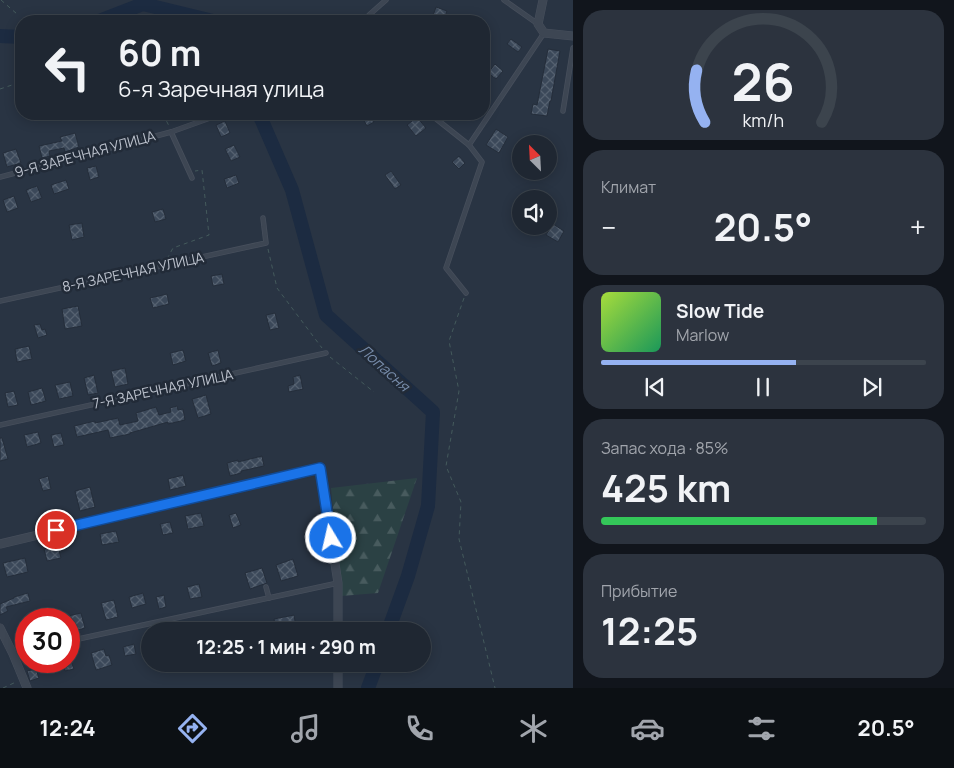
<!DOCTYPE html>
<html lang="ru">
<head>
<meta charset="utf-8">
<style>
  body { margin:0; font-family:Manrope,sans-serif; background:#2c333e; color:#f1f3f6; height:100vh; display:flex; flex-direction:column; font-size:19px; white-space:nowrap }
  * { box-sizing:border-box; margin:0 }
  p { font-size:16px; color:#a1a5ac }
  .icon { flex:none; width:28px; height:28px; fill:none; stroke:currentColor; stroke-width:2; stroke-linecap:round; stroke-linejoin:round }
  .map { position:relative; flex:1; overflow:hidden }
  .drawer { display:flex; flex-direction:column; gap:10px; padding:10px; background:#11151c; width:381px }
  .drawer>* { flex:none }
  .guide { position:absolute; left:15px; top:15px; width:475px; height:105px; border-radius:20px; box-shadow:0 2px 12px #0003,0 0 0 1px #3c444d; background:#1f2732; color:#f1f3f6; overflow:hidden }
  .needle { width:32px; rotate:336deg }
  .fabs { position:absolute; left:512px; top:135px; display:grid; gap:10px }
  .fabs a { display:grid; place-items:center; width:45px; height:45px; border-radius:50%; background:#1f2732; box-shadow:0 2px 12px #0003,0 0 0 1px #3c444d; font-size:25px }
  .speed { position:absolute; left:15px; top:608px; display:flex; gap:10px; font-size:25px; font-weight:700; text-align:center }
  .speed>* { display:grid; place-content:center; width:65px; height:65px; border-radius:50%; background:#1f2732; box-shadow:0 2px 12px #0003,0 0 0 1px #3c444d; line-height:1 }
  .speed .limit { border:8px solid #d22; background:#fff; color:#111 }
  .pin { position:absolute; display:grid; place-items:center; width:42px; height:42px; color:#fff; margin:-21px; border:2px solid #fff; border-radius:50%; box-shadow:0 1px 5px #0007 }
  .me { position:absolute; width:55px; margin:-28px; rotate:351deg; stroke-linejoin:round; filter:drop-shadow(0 0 4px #0008) }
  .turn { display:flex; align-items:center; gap:18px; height:105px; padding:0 20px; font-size:22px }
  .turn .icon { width:65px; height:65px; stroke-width:2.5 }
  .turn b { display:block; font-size:35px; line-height:42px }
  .big { font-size:38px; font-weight:700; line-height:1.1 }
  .drawer .widget { flex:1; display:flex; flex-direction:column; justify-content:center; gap:8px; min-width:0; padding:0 18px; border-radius:20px; background:#2c333e }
  .drawer .dial { align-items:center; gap:0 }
  .dial svg { height:130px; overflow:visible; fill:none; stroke:#3c444d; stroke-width:7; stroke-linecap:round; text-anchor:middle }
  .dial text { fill:#f1f3f6; stroke:none }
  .song { display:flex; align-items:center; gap:15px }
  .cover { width:60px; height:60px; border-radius:8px; background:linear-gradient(135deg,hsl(80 70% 55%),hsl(150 70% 35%)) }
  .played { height:5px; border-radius:2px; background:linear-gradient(90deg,#95b2f1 60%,#3c444d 60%) }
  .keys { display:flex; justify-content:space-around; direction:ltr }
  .heat { display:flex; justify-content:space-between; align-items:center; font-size:28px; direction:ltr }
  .charge { height:8px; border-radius:4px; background:linear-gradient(90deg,#34c759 85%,#3c444d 0) }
  .trip { position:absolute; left:141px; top:622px; width:290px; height:50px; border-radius:25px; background:#1f2732; box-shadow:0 2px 12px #0003,0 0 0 1px #3c444d; font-weight:700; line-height:50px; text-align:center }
  .tab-bar { display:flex; height:80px; justify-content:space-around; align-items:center; background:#0c1014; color:#a1a5ac }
  .tab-bar .icon { width:35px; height:35px }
  .tab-bar .current { color:#95b2f1 }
  .tab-bar b { font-size:22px; color:#f1f3f6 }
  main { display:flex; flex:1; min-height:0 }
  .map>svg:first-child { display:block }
</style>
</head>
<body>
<main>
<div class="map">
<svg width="573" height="688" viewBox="0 0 573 688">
  <defs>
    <pattern id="forest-firs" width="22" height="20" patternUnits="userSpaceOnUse" patternTransform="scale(1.25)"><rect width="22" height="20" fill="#2b4144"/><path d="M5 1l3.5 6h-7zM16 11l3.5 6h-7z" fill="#485b5e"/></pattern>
    <pattern id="building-cross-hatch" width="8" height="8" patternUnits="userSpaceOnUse" patternTransform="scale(1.25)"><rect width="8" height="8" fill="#3b4859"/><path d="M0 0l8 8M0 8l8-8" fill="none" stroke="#556170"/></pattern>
  </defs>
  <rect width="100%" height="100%" fill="#293443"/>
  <polygon fill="url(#forest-firs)" points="417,478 378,593 341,596 331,488"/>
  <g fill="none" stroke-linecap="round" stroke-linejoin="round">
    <g stroke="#1c2b41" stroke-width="14">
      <polyline points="99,21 143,4 213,21"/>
      <polyline points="0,36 21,37"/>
      <polyline points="259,114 292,190 326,315 433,412 428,506 408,576 388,631"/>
      <polyline points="368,688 377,664"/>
    </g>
  </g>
  <g fill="url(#building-cross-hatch)" stroke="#242d3a">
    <polygon points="436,7 447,11 443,21 431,21"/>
    <polygon points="511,39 522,47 518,52 507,44"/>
    <polygon points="548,49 560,51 551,101 550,101 547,116 531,114 533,104 537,105"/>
    <polygon points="495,64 503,71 496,79 488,73"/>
    <polygon points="360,114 370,114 374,122 367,126"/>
    <polygon points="417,117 426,128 416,136 407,125"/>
    <polygon points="225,121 230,133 221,137 216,125"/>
    <polygon points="496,129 508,137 499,153 486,145"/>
    <polygon points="75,133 79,147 65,152 64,148 49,151 50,156 42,158 39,146 62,141 60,137"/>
    <polygon points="234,145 240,157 231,161 225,149"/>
    <polygon points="16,149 21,163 7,167 3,153"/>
    <polygon points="459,156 465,163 459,169 452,162"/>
    <polygon points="96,166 99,177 90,180 87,168"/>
    <polygon points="391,171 401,185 395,189 385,175"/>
    <polygon points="236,175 239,183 227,188 224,179"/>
    <polygon points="66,180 69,189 54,194 51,185"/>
    <polygon points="37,186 42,198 31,202 26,190"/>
    <polygon points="14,196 18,208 7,212 3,200"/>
    <polygon points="163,209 166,219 155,222 152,212"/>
    <polygon points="82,223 84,237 72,240 69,225"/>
    <polygon points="553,224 564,231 558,242 546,235"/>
    <polygon points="222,274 224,284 213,286 211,276"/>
    <polygon points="167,294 169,304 153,308 150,298"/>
    <polygon points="78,306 82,326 65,329 62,309"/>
    <polygon points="275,313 279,328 270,330 266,315"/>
    <polygon points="40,324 42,330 45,329 47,335 38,338 34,325"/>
    <polygon points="29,346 32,359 17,362 15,349"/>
    <polygon points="183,350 186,361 173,365 170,353"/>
    <polygon points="218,350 221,363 212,366 208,353"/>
    <polygon points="125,368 128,384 115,387 111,371"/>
    <polygon points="94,375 98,393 88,395 84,378"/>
    <polygon points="300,375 303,389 289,392 288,386 294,384 293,377"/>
    <polygon points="70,382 73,396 59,399 55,385"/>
    <polygon points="42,388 46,401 31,405 28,392"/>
    <polygon points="14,391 18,405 8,407 5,393"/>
    <polygon points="206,395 211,414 198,418 192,399"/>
    <polygon points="177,406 178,410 183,409 185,420 168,424 168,422 130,433 130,434 110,438 108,430 77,437 74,426 95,421 95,423 118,418 120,425 138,421 136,413 156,407 159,415 171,412 170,408"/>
    <polygon points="38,432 41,443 27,447 24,435"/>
    <polygon points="61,433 64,445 54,447 51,435"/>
    <polygon points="0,438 2,438 8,459 0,461"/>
    <polygon points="262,456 264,466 241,471 241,473 230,476 227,463 238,460 238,462"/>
    <polygon points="183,475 186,486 170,490 168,479"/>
    <polygon points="48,476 51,489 43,491 39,479"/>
    <polygon points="90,487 95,507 80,511 75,491"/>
    <polygon points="201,513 204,526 188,529 185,516"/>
    <polygon points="236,513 241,525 233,528 229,515"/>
    <polygon points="170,522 173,533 163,535 160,524"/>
    <polygon points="116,531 119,542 102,545 100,534"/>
    <polygon points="58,546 61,558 47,561 44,549"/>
    <polygon points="25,558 28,572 7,577 3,563"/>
    <polygon points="293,559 298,576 281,581 276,565"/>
    <polygon points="262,568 267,583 250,589 245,573"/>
    <polygon points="199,584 202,597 190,599 187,587"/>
    <polygon points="28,593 30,601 6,607 8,611 0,615 0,604 14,598 14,597"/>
    <polygon points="143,593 146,604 132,608 129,597"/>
    <polygon points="164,595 166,607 159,609 156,597"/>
    <polygon points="114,600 118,617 106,620 101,603"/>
    <polygon points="81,613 85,628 71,632 68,616"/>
    <polygon points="294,615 296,627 276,631 274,619"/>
    <polygon points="134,644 136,654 125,656 123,647"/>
    <polygon points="104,649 106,656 109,655 112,665 96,670 91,653"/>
    <polygon points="62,661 71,661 74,669 65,671"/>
    <polygon points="36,669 39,678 30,681 27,671"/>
  </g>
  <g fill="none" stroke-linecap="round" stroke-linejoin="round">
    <g stroke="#474f5c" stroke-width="5.5">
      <g id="lane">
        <polyline points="504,0 538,24"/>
        <polyline points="369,15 386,0"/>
        <polyline points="563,111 573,48"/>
        <polyline points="430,114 469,145 544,33"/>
        <polyline points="171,132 192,178"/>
        <polyline points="0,177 171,132 210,118"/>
        <polyline points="466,293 446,268 482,162 469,145"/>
        <polyline points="0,301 266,243 263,218"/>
        <polyline points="0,425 326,353"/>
        <polyline points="266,587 269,598"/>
        <polyline points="69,641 338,583"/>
        <polyline points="13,654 26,651"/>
      </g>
    </g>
    <g stroke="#474f5c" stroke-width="9">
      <g id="street">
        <polyline points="543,0 538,24 544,33 573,36"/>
        <polyline points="0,544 320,468 338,583 338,631"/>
        <polyline points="0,628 13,654 27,688"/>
        <polyline points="338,664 338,688"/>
      </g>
    </g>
    <g stroke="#445a5c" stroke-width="1" stroke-dasharray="4 4" stroke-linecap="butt">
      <polyline points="1,0 17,14"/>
      <polyline points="0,89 21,82"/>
      <polyline points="163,114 169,126"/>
      <polyline points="268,249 277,288 322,348"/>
      <polyline points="167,259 173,248 209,235 202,170 195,171"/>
      <polyline points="464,298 449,341 459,391 446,466 461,502 459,539 495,688"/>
      <polyline points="330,357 374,392"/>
      <polyline points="3,688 16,682"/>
    </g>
    <use href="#lane" stroke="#3d4653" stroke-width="4"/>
    <use href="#street" stroke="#3d4653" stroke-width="8"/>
  </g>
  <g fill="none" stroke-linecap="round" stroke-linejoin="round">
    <g stroke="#114b97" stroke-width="12">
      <polyline id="route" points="56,530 320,468 331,538"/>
    </g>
    <use href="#route" stroke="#1a73e8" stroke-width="9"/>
  </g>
  <g text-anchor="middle" stroke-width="5" stroke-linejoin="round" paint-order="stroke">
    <g font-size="14" fill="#bbc1cc" stroke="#222b38">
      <text transform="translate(85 154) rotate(-15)" y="5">9-Я ЗАРЕЧНАЯ УЛИЦА</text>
      <text transform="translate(133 272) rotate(-12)" y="5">8-Я ЗАРЕЧНАЯ УЛИЦА</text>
      <text transform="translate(163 389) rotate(-12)" y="5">7-Я ЗАРЕЧНАЯ УЛИЦА</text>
    </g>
    <g font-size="15" font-style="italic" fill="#768ba9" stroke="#222b38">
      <text transform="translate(384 368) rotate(42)" y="5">Лопасня</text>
    </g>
  </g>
</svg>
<div class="fabs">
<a><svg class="needle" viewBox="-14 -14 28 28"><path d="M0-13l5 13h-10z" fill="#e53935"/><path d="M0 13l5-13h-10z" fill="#a1a5ac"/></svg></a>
<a><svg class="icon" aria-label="sound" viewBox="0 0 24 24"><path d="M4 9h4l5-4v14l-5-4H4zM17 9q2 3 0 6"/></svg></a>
</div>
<div class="speed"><div class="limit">30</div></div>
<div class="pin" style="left:56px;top:530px;background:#d93025"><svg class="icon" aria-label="arrive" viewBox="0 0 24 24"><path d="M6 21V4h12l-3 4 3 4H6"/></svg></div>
<svg class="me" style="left:331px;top:538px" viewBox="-20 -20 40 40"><circle r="17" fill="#1a73e8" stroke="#fff" stroke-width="3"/><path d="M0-11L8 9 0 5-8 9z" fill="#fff"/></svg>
<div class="trip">12:25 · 1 мин · 290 m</div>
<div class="guide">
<div class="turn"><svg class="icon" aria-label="left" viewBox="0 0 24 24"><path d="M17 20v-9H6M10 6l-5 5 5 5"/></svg><div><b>60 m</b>6-я Заречная улица</div></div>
</div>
</div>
<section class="drawer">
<div class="widget dial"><svg viewBox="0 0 100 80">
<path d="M14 69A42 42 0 1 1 86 69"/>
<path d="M14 69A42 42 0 0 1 9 37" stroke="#95b2f1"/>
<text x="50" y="56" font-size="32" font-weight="700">26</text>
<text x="50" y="72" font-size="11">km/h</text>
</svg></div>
<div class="widget"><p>Климат</p>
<div class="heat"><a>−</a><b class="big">20.5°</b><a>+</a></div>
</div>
<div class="widget">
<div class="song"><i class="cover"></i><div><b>Slow Tide</b><p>Marlow</p></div></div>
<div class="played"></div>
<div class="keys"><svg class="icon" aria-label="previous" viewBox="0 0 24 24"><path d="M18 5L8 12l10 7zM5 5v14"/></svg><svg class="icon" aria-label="pause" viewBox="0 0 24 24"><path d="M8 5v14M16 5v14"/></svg><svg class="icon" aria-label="next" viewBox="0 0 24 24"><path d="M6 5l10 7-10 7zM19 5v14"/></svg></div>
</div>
<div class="widget"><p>Запас хода · 85%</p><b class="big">425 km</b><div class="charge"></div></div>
<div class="widget"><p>Прибытие</p><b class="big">12:25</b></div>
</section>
</main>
<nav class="tab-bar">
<b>12:24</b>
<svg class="icon current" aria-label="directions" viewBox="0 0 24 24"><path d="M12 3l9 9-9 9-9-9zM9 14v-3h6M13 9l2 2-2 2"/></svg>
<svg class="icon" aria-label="music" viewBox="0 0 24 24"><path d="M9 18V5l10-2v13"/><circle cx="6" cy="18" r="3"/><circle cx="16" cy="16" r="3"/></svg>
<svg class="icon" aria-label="phone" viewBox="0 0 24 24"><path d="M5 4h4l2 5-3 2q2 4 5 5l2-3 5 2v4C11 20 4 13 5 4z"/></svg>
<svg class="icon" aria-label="climate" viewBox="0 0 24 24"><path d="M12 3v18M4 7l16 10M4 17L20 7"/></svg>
<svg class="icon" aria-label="car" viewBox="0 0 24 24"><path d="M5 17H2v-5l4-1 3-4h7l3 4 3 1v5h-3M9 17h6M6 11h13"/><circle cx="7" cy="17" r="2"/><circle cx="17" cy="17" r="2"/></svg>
<svg class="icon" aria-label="filters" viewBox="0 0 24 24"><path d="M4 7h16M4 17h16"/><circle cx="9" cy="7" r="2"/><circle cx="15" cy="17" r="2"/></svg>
<b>20.5°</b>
</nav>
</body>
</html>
